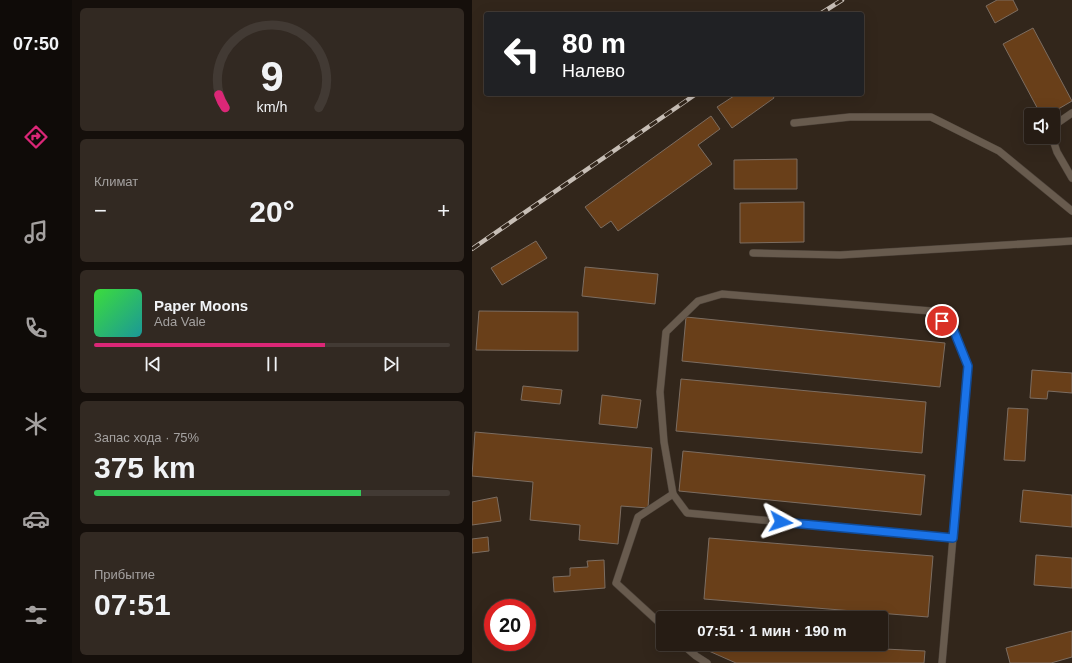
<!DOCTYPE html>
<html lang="ru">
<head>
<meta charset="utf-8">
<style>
  body { margin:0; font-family:Helvetica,sans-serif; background:#322922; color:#f1f3f6; height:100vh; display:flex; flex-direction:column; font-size:15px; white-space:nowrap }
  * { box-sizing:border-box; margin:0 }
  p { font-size:13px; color:#a4a1a0 }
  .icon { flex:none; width:22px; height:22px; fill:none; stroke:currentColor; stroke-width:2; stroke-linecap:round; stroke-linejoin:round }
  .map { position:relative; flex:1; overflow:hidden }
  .panel { display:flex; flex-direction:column; gap:8px; padding:8px; background:#150f0b; width:400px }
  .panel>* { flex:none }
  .top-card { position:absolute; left:12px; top:12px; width:380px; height:84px; border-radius:4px; box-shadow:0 4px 16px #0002,0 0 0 1px #423a34; background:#202124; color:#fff; overflow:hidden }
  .tools { position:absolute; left:552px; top:108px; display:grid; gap:8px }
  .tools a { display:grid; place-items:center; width:36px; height:36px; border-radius:4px; background:#261c14; box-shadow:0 4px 16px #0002,0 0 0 1px #423a34; font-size:20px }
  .speed { position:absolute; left:12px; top:599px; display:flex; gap:8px; font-size:20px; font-weight:700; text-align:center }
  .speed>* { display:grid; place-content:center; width:52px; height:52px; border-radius:50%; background:#261c14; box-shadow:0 4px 16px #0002,0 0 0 1px #423a34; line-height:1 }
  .speed .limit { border:6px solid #d22; background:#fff; color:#111 }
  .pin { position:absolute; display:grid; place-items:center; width:34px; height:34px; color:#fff; margin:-17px; border:2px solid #fff; border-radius:50%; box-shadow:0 1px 4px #0007 }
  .me { position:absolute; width:44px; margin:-22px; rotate:95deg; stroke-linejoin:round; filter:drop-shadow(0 0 3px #0008) }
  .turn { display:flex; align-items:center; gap:14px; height:84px; padding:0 12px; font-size:18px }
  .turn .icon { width:52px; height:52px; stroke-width:2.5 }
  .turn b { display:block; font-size:28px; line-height:34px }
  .big { font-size:30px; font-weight:800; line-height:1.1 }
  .panel .widget { flex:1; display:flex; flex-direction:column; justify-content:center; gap:6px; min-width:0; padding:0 14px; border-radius:6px; background:#322922 }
  .panel .dial { align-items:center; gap:0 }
  .dial svg { height:104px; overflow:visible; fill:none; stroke:#423a34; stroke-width:7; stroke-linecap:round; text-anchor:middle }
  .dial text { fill:#f1f3f6; stroke:none }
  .song { display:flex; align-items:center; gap:12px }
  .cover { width:48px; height:48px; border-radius:6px; background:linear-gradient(135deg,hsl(120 70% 55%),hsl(180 70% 35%)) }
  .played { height:4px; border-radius:2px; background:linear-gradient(90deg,#db2777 65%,#423a34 65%) }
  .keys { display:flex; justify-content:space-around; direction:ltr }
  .heat { display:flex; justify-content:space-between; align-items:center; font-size:22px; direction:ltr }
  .charge { height:6px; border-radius:3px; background:linear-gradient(90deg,#34c759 75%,#423a34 0) }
  .trip { position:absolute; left:184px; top:611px; width:232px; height:40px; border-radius:4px; background:#261c14; box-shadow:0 4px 16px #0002,0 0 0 1px #423a34; font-weight:800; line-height:40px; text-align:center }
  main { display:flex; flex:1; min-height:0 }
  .tabs { display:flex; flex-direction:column; width:72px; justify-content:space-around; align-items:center; background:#0f0b08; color:#a4a1a0 }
  .tabs .icon { width:28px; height:28px }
  .tabs .active { color:#db2777 }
  .tabs b { font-size:18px; color:#f1f3f6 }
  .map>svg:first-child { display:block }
</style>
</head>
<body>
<main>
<nav class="tabs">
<b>07:50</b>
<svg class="icon active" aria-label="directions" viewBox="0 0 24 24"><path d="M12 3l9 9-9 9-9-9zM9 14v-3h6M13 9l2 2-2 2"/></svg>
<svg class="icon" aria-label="music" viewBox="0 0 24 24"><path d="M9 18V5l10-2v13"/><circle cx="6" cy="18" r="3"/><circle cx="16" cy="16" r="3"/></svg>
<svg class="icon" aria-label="phone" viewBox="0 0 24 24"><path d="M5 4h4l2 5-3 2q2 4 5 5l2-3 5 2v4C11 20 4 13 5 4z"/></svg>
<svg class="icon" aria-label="climate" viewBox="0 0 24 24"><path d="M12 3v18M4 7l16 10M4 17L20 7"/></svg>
<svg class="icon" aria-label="car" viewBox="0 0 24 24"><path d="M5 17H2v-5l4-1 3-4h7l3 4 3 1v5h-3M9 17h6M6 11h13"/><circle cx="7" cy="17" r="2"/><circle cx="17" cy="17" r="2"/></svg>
<svg class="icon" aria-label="filters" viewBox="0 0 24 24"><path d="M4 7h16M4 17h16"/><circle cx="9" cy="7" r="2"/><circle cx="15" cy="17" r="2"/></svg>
</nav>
<section class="panel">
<div class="widget dial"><svg viewBox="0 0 100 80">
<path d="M14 69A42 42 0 1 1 86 69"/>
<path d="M14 69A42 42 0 0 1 9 59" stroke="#db2777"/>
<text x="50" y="56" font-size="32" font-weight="700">9</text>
<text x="50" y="72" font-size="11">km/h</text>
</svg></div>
<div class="widget"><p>Климат</p>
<div class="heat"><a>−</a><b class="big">20°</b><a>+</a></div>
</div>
<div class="widget">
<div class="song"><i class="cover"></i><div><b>Paper Moons</b><p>Ada Vale</p></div></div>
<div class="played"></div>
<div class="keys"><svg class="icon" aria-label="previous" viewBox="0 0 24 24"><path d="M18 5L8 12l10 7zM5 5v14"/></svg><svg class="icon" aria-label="pause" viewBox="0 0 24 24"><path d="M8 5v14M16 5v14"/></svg><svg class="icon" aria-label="next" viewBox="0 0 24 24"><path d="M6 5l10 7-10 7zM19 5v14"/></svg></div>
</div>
<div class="widget"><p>Запас хода · 75%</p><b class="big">375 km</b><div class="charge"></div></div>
<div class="widget"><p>Прибытие</p><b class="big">07:51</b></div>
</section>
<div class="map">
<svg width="600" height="663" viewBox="0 0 600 663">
  <rect width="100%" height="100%" fill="#32261b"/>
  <g fill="#693f19" stroke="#7c6d61">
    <polygon points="525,0 541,0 546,10 523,23 514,6"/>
    <polygon points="561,28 600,101 576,115 569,115 531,44"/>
    <polygon points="265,94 300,94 302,98 260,128 245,107"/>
    <polygon points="239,116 248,129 226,145 240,164 146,231 139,221 129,228 113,207"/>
    <polygon points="325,159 325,189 262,189 262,160"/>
    <polygon points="332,202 332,242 268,243 268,203"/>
    <polygon points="64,241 75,258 30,285 19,268"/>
    <polygon points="113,267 186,274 183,304 110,296"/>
    <polygon points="7,311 106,312 106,351 4,350"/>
    <polygon points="214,317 473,343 468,387 210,361"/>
    <polygon points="560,370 600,373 600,393 576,391 575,399 558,398"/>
    <polygon points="209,379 454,402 450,453 204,431"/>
    <polygon points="51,386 90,390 88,404 49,400"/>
    <polygon points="130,395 169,400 165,428 127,424"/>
    <polygon points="536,408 556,409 553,461 532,460"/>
    <polygon points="3,432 180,448 176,508 149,506 146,544 107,540 108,525 58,520 61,482 0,476"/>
    <polygon points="211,451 453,475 449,515 207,491"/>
    <polygon points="551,490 600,495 600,527 548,522"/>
    <polygon points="25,497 29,521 0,525 0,502"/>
    <polygon points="16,537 17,551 0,553 0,539"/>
    <polygon points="237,538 461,556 456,617 232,599"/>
    <polygon points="564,555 600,558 600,588 562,585"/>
    <polygon points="132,560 133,588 82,592 81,577 98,576 98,568 116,567 115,561"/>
    <polygon points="600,631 600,657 579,663 538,663 534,648"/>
    <polygon points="221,644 312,644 453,651 452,663 264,663"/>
  </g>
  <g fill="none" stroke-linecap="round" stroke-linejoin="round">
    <g stroke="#4c4239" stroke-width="8">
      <g id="service">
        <polyline points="322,123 378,117 459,117 527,151 600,211"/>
        <polyline points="581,131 584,124 600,113"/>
        <polyline points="580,137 585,152 600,178"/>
        <polyline points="281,253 368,255 600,241"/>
        <polyline points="191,626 144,583 166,517 201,494"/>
        <polyline points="210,644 224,656 235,663"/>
        <polyline points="470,663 496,366 482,331 459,311 250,294 226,301 194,332 188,392 192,442 201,494 215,513 481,538"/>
      </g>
    </g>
    <use href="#service" stroke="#685b4e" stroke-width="7"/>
    <g stroke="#c7beb6" stroke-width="4.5">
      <g id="rail">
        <polyline points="348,14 370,0"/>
        <polyline points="0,249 224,94"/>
      </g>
    </g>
    <use href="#rail" stroke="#32261b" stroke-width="3" stroke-dasharray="9" stroke-linecap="butt"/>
  </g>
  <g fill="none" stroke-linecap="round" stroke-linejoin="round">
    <g stroke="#114b97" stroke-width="10">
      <polyline id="route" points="309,522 481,538 496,366 482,331 470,321"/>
    </g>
    <use href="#route" stroke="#1a73e8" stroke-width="7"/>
  </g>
</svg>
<div class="tools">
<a><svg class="icon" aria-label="sound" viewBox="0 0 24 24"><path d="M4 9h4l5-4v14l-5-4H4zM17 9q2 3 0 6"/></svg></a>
</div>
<div class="speed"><div class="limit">20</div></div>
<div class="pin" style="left:470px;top:321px;background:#d93025"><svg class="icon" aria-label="arrive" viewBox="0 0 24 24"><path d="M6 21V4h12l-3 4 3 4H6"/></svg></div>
<svg class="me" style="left:309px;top:522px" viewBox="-20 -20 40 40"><path d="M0-17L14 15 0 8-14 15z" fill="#1a73e8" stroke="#fff" stroke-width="4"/></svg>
<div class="trip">07:51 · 1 мин · 190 m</div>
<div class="top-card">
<div class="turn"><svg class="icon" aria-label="left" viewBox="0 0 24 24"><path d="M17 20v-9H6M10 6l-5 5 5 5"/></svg><div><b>80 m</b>Налево</div></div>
</div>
</div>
</main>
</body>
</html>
